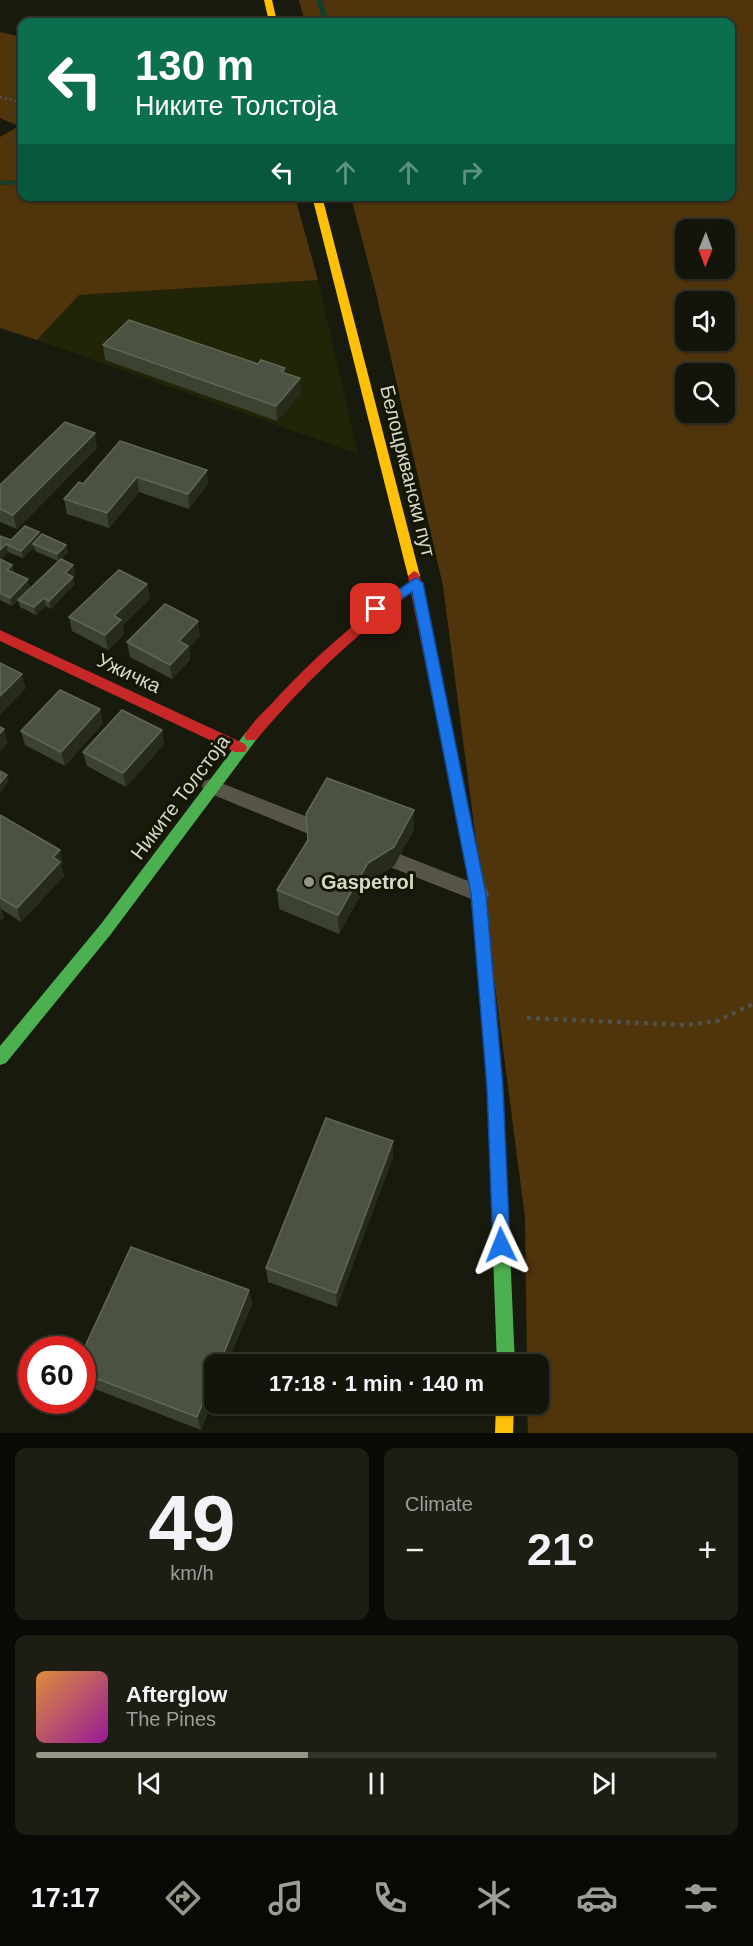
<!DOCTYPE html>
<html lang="en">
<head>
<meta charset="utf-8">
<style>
  body { margin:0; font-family:Arial,sans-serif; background:#1c1d13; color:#f1f3f6; height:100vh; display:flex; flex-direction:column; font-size:22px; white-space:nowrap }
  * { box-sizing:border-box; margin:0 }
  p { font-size:20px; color:#9d9e9c }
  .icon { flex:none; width:33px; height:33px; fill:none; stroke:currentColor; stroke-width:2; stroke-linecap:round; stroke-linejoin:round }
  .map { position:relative; height:1433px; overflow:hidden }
  .side { display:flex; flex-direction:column; gap:15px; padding:15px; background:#0a0b06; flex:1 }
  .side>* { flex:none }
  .hud { position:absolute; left:18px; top:18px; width:717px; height:183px; border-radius:12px; box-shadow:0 2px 4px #0004,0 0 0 2px #32332b; background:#0b6e4f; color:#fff; overflow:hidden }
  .needle { width:39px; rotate:181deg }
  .tools { position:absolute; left:675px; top:219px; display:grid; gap:12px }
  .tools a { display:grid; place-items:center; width:60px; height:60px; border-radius:12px; background:#13140a; box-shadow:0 2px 4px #0004,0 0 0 2px #32332b; font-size:30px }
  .speed { position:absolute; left:18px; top:1336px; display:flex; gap:12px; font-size:30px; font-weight:700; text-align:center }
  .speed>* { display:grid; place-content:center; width:78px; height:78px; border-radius:50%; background:#13140a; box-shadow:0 2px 4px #0004,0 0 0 2px #32332b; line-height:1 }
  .speed .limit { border:9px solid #d22; background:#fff; color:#111 }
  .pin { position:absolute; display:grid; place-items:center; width:51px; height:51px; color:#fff; margin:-26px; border-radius:12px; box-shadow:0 3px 9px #0006 }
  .me { position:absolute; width:66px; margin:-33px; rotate:358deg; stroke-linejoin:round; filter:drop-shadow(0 0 4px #0008) }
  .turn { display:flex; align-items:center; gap:21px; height:126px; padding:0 18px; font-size:27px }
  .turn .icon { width:78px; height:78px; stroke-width:2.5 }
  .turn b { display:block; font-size:42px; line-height:51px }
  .lanes { display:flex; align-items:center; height:57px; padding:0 18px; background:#0003; justify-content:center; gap:30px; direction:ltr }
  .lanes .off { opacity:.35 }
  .big { font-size:45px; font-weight:700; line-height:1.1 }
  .side .widget { flex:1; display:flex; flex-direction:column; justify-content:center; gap:9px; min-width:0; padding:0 21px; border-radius:12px; background:#1c1d13 }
  .side .dial { align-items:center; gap:0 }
  .dial b { font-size:78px; line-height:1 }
  .song { display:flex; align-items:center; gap:18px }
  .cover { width:72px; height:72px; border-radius:9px; background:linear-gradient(135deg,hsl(30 70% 55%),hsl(300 70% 35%)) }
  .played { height:6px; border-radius:3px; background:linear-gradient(90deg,#949688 40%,#32332b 40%) }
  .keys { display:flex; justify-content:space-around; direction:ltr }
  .heat { display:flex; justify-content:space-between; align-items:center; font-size:33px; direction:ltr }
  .side .tiles { flex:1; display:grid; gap:15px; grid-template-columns:1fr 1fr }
  .widget:last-child { grid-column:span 2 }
  .trip { position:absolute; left:204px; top:1354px; width:345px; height:60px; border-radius:12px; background:#13140a; box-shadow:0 2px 4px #0004,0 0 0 2px #32332b; font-weight:700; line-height:60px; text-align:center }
  .dock { display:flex; height:96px; justify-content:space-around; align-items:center; background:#080804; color:#9d9e9c }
  .dock .icon { width:42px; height:42px }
  .dock .current { color:#949688 }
  .dock b { font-size:27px; color:#f1f3f6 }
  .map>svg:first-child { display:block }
</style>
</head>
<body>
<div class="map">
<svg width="753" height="1433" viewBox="0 0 753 1433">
  <rect width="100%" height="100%" fill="#191a0e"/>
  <polygon fill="#212406" points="318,280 358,454 37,340 79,295"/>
  <g fill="#50340b" fill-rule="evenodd">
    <path d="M299 0H753V1433H528L527 1404H538V1365H527L525 1218 443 586 376 293 351 197 730 196V22H305ZM686 230H724V268H686ZM686 302H724V340H686ZM686 374H724V412H686Z"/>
    <polygon points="0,32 22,37 22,196 295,197 318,280 79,295 37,340 0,328 0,137 19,126 0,118"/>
  </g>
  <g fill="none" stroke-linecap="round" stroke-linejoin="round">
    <g fill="#143f29" fill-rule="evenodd">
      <polygon points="316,0 322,0 329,22 323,22"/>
      <polygon points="22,180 22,184 0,185 0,181"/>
    </g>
    <polyline stroke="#515046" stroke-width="3" stroke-dasharray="2 3" stroke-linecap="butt" points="0,97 22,102"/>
    <polyline stroke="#515046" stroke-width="4.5" stroke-dasharray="4 5" stroke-linecap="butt" points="527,1018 686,1025 717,1021 753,1004"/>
    <g fill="#575449" fill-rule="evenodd">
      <polygon points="211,779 318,821 320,827 318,833 311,835 204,791 202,786 204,781"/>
      <polygon points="397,853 486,888 489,894 486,900 479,902 390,867 387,861 390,855"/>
    </g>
    <g fill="#4caf50" fill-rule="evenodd">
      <polygon points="251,731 256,732 258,736 256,740 111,934 6,1063 0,1065 0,1046 101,924 246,732"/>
      <polygon points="464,814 469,816 471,820 486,894 503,1088 515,1365 497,1365 487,1088 472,894 457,820 459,816"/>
    </g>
    <g fill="#ffc107" fill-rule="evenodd">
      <polygon points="264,0 272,0 277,22 269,22"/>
      <polygon points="312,196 322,196 420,576 414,581 408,576"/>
      <polygon points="496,1404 514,1404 513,1433 495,1433"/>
    </g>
    <g fill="#c62828" fill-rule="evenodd">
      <path d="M414 571 418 573 422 583 471 820 469 824 464 826 459 824 457 820 411 593C354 636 302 685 256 740H246L244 736C251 723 264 712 274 701 315 656 360 618 409 582L408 576Z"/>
      <polygon points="0,630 245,744 247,748 245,752 235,752 0,641"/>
    </g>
  </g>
  <g fill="#3b4230">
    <polygon points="103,345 285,368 285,373 301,393 277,421 105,360"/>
    <polygon points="120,441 208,484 189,509 139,492 109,528 67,514 64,499 83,484"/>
    <polygon points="97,448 17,529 0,522 0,485"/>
    <polygon points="0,536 11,540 40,537 68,552 61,559 75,573 72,576 75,584 51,609 46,606 36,615 20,607 18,600 58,561 35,551 34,547 23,558 8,552 1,559 12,565 14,573 30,587 12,606 0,600"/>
    <polygon points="147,584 150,599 122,626 124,634 108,650 72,631 69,617"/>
    <polygon points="200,636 189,648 190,660 172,679 130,657 127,642"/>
    <polygon points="103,723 65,766 25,745 21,731"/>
    <polygon points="162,730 164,744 126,787 87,766 83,752"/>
    <polygon points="414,810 414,829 394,866 368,882 339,934 279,909 277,890"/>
    <polygon points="0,815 63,863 61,866 64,876 21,922 1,909 4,917 0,921"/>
    <polygon points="393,1157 337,1307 268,1282 266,1268"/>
    <polygon points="249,1290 252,1305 214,1365 214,1396 201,1430 82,1384 82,1353"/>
  </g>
  <g fill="#262b1c">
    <polygon points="300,378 301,393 277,421 276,406"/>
    <polygon points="95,433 97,448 17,529 13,515"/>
    <polygon points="207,470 208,484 189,509 188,494"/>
    <polygon points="137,477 139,492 109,528 107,513"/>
    <polygon points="39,532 41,540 33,544 34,547 23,558 21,551"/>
    <polygon points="6,544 8,552 0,560 0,550"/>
    <polygon points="66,545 68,552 59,562 57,554"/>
    <polygon points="12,565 14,572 9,578 7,570"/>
    <polygon points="73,565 75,573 67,581 65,573"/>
    <polygon points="73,577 75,584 51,609 49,601"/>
    <polygon points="28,579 30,587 12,606 10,598"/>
    <polygon points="147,584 150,599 122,626 124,634 108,650 105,635 114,616"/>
    <polygon points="44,598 46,606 36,615 34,607"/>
    <polygon points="198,621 200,636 189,648 190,660 172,679 170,665 179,641"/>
    <polygon points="22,674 26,688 0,715 0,696"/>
    <polygon points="100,709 103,723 65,766 61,752"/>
    <polygon points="4,729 8,743 0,752 0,733"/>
    <polygon points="162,730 164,744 126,787 123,773"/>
    <polygon points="7,775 9,782 0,793 0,783"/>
    <polygon points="414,810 414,829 394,866 368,882 339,934 338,915 368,863"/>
    <polygon points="60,850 63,863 61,866 64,876 21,922 17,908 53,857"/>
    <polygon points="0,906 4,917 0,921"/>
    <polygon points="393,1141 393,1157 337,1307 336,1293"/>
    <polygon points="249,1290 252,1305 227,1365 219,1365"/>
    <polygon points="214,1375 214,1396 201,1430 197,1417"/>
  </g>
  <g fill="#4b5241" stroke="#616756" stroke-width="1.5">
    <polygon points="129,320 258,364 261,360 285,368 281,372 300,378 276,406 103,345"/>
    <polygon points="65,422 95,433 13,515 0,509 0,485"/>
    <polygon points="120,441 207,470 188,494 137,477 107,513 64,499 79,482 83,484"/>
    <polygon points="25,526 39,532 21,551 6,544 0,550 0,536 11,540"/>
    <polygon points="42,534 66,545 57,554 33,544"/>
    <polygon points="0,559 12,565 7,570 28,579 10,598 0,593"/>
    <polygon points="61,559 73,565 65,573 73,577 49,601 44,598 34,607 18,600"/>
    <polygon points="119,570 147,584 114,616 121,620 105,635 69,617"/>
    <polygon points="165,604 198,621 179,641 188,646 170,665 127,642"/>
    <polygon points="0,663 22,674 0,696"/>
    <polygon points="60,690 100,709 61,752 21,731"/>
    <polygon points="122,710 162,730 123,773 83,752"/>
    <polygon points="0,727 4,729 0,733"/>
    <polygon points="0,771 7,775 0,783"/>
    <polygon points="327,778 414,810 394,847 368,863 338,915 277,890 308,840 306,814"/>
    <polygon points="0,815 60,850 53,857 60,862 17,908 0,898"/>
    <polygon points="326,1118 393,1141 336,1293 266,1268"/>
    <polygon points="131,1247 249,1290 219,1365 214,1365 214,1375 197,1417 82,1373 82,1353"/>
  </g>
  <polygon fill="#1a73e8" stroke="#114b97" stroke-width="1.5" points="416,578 423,583 486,894 503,1088 510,1245 507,1251 501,1253 495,1251 493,1245 487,1088 471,894 412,592 381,612 372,612 370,609"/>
  <circle fill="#949688" stroke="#141602" stroke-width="2" cx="309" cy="882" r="6"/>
  <g text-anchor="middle" stroke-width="6" stroke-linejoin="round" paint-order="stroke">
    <g font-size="20" fill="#d6d8c9" stroke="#141602">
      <text transform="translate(408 471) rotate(76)" y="7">Белоцрквански пут</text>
      <text transform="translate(129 673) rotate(25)" y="7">Ужичка</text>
      <text transform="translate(180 797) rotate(-53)" y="7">Никите Толстоја</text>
    </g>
    <g font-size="20" font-weight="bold" fill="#d6d8c9" stroke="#141602" text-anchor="start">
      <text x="321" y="889">Gaspetrol</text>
    </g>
  </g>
</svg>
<div class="tools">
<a><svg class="needle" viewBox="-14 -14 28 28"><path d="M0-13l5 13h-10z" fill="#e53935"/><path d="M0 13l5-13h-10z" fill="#9d9e9c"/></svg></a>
<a><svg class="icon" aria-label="sound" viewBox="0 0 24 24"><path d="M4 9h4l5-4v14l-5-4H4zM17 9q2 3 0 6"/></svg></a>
<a><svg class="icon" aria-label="search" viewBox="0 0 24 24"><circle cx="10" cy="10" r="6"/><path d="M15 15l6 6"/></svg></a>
</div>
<div class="speed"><div class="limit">60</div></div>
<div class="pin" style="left:376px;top:609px;background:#d93025"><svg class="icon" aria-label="arrive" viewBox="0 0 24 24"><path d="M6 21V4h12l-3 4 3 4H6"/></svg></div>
<svg class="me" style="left:501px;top:1245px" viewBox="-20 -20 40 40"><path d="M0-17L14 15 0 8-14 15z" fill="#1a73e8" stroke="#fff" stroke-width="4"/></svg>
<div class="trip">17:18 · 1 min · 140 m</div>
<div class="hud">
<div class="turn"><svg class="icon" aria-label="left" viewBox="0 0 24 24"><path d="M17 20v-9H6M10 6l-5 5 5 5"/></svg><div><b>130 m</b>Никите Толстоја</div></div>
<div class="lanes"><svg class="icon" aria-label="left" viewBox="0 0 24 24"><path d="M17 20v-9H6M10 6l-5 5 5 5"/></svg><svg class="icon off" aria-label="ahead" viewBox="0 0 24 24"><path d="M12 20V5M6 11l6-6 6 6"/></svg><svg class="icon off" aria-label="ahead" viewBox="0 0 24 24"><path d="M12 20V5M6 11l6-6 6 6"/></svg><svg class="icon off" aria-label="right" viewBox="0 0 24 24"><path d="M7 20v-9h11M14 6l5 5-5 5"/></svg></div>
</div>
</div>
<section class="side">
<div class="tiles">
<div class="widget dial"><b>49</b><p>km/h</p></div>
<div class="widget"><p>Climate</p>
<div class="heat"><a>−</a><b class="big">21°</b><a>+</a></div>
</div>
<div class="widget">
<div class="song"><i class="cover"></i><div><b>Afterglow</b><p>The Pines</p></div></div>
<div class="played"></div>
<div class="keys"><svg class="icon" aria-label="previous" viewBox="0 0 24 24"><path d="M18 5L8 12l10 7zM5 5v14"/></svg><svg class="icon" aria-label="pause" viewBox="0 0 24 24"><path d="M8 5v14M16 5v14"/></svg><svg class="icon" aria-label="next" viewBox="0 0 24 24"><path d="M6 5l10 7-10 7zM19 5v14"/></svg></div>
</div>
</div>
</section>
<nav class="dock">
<b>17:17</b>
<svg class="icon current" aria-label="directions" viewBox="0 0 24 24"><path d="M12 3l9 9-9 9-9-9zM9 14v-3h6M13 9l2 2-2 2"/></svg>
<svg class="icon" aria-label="music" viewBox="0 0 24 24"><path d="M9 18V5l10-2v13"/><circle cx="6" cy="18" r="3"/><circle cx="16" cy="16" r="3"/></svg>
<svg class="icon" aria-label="phone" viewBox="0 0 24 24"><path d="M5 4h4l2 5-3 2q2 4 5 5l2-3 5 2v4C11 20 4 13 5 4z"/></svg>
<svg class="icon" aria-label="climate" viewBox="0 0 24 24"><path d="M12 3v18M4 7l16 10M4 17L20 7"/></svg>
<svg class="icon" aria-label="car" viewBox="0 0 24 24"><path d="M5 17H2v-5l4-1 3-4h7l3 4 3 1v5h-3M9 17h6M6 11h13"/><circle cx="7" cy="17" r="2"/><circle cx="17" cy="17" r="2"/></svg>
<svg class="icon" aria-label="filters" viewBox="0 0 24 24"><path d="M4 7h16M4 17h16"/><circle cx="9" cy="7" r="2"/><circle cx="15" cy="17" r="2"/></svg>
</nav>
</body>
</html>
